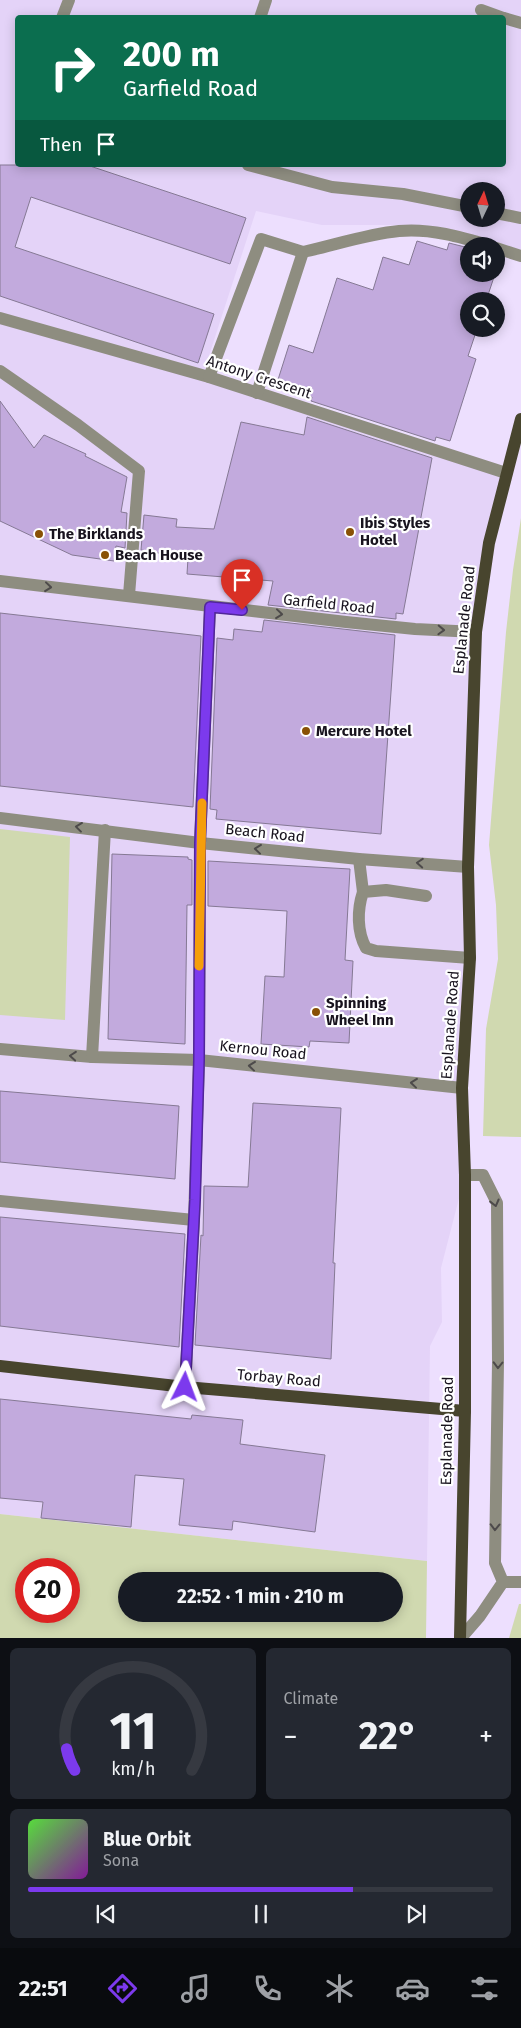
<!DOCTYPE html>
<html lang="en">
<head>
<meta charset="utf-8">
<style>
  body { margin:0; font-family:"Fira Sans",sans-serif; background:#242831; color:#f1f3f6; height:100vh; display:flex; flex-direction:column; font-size:19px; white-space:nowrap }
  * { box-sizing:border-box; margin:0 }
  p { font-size:16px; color:#9ea1a6 }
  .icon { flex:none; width:28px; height:28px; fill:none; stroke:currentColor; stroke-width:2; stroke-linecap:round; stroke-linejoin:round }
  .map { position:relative; height:1638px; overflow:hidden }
  .details { display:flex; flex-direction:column; gap:10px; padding:10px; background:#0d0f14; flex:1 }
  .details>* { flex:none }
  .top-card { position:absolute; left:15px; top:15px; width:491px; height:152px; border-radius:5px; box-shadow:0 2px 12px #0003; background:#0b6e4f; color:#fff; overflow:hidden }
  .needle { width:32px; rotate:4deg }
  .tools { position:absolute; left:460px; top:182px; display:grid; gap:10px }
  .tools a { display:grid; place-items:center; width:45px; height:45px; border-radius:50%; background:#171b24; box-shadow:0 2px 12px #0003; font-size:25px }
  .speed { position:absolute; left:15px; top:1558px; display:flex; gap:10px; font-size:25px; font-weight:700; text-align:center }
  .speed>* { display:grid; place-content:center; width:65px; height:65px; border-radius:50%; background:#171b24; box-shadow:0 2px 12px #0003; line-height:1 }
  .speed .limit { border:8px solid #d22; background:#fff; color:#111 }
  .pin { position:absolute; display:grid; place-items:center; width:42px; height:42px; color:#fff; margin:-51px -21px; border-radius:50% 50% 50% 0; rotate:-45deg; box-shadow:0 0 5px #0007 }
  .pin .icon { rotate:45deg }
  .me { position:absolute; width:55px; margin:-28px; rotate:3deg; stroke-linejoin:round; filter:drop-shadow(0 0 4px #0008) }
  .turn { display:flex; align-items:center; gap:18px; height:105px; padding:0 25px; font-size:22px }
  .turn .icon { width:65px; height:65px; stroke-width:2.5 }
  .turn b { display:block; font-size:35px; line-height:42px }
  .then { display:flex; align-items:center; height:48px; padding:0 25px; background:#0003; gap:10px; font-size:19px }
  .big { font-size:38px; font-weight:700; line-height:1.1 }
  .details .card { flex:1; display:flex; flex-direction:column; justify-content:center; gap:8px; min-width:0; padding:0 18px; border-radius:8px; background:#242831 }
  .details .dial { align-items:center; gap:0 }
  .dial svg { height:130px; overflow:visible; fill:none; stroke:#363941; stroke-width:7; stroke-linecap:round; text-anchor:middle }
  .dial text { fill:#f1f3f6; stroke:none }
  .song { display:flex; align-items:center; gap:15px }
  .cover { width:60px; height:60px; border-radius:8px; background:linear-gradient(135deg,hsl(110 70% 55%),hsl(290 70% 35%)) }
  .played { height:5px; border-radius:2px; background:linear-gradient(90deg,#7c3aed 70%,#363941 70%) }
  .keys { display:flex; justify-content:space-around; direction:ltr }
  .heat { display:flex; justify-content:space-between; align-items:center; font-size:28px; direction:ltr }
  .details .tiles { flex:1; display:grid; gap:10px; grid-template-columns:1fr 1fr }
  .card:last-child { grid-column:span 2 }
  .trip { position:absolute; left:118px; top:1572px; width:285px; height:50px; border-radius:25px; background:#171b24; box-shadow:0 2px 12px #0003; font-weight:700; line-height:50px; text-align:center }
  .dock { display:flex; height:80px; justify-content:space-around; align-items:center; background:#090b0e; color:#9ea1a6 }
  .dock .icon { width:35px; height:35px }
  .dock .current { color:#7c3aed }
  .dock b { font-size:22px; color:#f1f3f6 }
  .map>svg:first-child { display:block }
</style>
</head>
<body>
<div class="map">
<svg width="521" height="1638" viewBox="0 0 521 1638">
  <rect width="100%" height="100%" fill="#eddffe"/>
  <path fill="#e4d3f8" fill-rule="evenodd" d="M0 0H521V250L480 237 403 225H322L256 211 203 374 506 473 476 632 465 1175 441 1268 442 1322 430 1346 427 1561 0 1514ZM18 18H504V165H18ZM469 191H496V219H469Z"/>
  <g fill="#d0d9b0" fill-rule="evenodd">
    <polygon points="521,518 521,1137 483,1136 486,1029 498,959 496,905 489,845 506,632 513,570"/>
    <polygon points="0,829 70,837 65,1020 0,1015"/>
    <path d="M0 1514 427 1561 426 1638H0ZM26 1569H69V1611H26ZM394 1581V1614H126V1581Z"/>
    <polygon points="519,1604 521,1604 521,1638 509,1638"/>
  </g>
  <g fill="#c2aadd" stroke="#857994">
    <polygon points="0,165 87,165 246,218 230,264 31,197 15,247 214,314 198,363 0,296"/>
    <polygon points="417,241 447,250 449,243 469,248 469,274 495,274 486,301 469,301 469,329 477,329 468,356 476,359 450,441 436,437 435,441 311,401 312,397 276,386 289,345 313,353 337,278 373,290 383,257 409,265"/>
    <polygon points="0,401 34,448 44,435 86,454 85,456 127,477 121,512 127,513 125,548 116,546 114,561 72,555 0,521"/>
    <polygon points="307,417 432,458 403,614 396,613 396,619 268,605 273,581 187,574 188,558 141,550 144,515 177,519 176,527 214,529 241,422 304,435"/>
    <polygon points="0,613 201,636 193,807 0,786"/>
    <polygon points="264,620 395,635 381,834 216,819 217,810 210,809 217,638 233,640 234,629 262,632"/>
    <polygon points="112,854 188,857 188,859 192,860 192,905 187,905 185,1044 108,1039"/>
    <polygon points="208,861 350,869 345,960 353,961 349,1043 310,1041 309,1047 261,1044 265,976 284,977 287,911 208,906"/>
    <polygon points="0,1091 179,1106 175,1179 0,1162"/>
    <polygon points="253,1103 341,1108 333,1263 335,1263 331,1359 195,1345 201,1235 203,1236 204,1186 248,1187"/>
    <polygon points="0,1217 185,1234 179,1347 0,1326"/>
    <polygon points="0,1399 191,1419 192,1415 243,1420 240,1444 325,1455 315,1532 233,1521 232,1530 179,1525 184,1479 135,1475 131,1527 41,1518 43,1502 0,1498"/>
  </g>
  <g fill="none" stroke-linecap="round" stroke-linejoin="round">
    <g stroke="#8e8d80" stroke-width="12">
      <polyline points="481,10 503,18"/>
      <polyline points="62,18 69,0"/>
      <polyline points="260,18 266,0"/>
      <polyline points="504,18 521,23"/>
      <polyline points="248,165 332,187 403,194 469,207"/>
      <polyline points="496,213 521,218"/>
      <polyline points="496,248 521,256"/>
      <path d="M303 252C335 245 367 234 399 231 430 228 461 237 491 246"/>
      <polyline points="0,318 209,377 506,473"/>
      <polyline points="0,371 78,425 139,471 129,595"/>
      <polyline points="209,377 261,239 303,252 257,393"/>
      <polyline points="0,581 346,622 415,629 476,632"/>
      <polyline points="0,818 200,843 359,859 468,867"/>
      <polyline points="359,859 363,892"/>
      <path d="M426 896 386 890 363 892C357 910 357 932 366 948L376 951 470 958"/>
      <polyline points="0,1049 92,1057 199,1060 462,1088"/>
      <polyline points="92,1057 105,830"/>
      <polyline points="0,1201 194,1220"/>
      <polyline points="185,1387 194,1220 199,1060 200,843 210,607"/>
      <polyline points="503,1582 521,1582"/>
      <polyline points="461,1638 480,1616 503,1582 495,1563 498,1362 497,1203 483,1175 465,1175"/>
    </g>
    <g stroke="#48452e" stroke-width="12">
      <polyline points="0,1366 185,1387 465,1411"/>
      <polyline points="460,1638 465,1411 465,1175 462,1088 470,958 468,867 476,632 489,543 521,419"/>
    </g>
  </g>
  <defs><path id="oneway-chevron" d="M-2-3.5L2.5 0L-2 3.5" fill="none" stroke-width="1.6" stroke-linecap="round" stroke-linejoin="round" transform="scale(1.25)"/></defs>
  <g stroke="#4d4a4a">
    <use href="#oneway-chevron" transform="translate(48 587) rotate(6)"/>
    <use href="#oneway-chevron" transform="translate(279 614) rotate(6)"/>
    <use href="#oneway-chevron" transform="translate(441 630) rotate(2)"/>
    <use href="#oneway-chevron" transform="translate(79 827) rotate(-173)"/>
    <use href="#oneway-chevron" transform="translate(258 849) rotate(-174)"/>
    <use href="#oneway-chevron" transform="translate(420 863) rotate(-176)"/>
    <use href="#oneway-chevron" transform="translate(73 1056) rotate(-175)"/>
    <use href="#oneway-chevron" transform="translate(252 1066) rotate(-174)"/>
    <use href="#oneway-chevron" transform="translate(414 1083) rotate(-174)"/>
    <use href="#oneway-chevron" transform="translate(495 1203) rotate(76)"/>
    <use href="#oneway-chevron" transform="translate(498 1365) rotate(91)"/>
    <use href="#oneway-chevron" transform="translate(495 1527) rotate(91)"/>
  </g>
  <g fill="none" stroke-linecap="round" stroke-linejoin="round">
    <g stroke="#51269a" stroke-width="12">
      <polyline id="route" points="185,1387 195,1200 199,1060 200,843 210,607 242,610"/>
    </g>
    <use href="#route" stroke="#7c3aed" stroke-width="9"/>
    <polyline stroke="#f59e0b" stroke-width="9" points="199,966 202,803"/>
  </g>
  <g fill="#895105" stroke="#fff" stroke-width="2">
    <circle cx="350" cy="532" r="5"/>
    <circle cx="39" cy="534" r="5"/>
    <circle cx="105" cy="555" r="5"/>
    <circle cx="306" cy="731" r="5"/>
    <circle cx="316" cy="1012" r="5"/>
  </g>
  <g text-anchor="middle" stroke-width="4.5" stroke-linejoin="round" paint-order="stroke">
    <g font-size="15" fill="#18131e" stroke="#fff">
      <text transform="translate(259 377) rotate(18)" y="5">Antony Crescent</text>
      <text transform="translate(329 604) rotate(6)" y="5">Garfield Road</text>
      <text transform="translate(464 620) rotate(-84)" y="5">Esplanade Road</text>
      <text transform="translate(265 833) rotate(6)" y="5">Beach Road</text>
      <text transform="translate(450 1025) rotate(-86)" y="5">Esplanade Road</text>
      <text transform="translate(263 1050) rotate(6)" y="5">Kernou Road</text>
      <text transform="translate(279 1378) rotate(5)" y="5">Torbay Road</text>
      <text transform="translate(447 1431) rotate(-89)" y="5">Esplanade Road</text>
    </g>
    <g font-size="15" font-weight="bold" fill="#18131e" stroke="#fff" text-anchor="start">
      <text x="360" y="528">Ibis Styles<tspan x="360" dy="17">Hotel</tspan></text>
      <text x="49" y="539">The Birklands</text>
      <text x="115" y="560">Beach House</text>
      <text x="316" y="736">Mercure Hotel</text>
      <text x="326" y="1008">Spinning<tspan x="326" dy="17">Wheel Inn</tspan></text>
    </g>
  </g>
</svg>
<div class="tools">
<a><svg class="needle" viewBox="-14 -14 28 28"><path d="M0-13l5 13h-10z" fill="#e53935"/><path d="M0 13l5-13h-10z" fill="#9ea1a6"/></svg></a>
<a><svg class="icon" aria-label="sound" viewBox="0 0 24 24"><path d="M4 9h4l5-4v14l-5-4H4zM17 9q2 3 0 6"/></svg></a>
<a><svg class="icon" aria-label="search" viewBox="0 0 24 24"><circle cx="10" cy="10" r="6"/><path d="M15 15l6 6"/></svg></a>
</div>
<div class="speed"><div class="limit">20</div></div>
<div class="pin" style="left:242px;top:610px;background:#d93025"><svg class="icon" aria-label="arrive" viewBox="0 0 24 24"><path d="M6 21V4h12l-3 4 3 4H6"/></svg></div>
<svg class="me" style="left:185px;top:1387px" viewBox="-20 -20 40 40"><path d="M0-17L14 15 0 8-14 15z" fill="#7c3aed" stroke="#fff" stroke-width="4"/></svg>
<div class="trip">22:52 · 1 min · 210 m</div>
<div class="top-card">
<div class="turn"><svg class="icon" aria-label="right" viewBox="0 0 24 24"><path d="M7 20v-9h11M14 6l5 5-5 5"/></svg><div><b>200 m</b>Garfield Road</div></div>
<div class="then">Then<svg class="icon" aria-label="arrive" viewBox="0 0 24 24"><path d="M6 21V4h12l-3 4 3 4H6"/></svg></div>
</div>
</div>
<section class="details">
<div class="tiles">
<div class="card dial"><svg viewBox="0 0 100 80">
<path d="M14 69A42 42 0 1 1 86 69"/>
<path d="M14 69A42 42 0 0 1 9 56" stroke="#7c3aed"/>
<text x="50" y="56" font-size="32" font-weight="700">11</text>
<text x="50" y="72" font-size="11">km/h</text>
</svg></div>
<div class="card"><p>Climate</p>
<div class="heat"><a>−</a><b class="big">22°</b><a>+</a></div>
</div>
<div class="card">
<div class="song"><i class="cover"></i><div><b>Blue Orbit</b><p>Sona</p></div></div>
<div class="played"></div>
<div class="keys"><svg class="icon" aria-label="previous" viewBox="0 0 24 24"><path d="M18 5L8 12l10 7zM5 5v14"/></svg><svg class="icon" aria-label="pause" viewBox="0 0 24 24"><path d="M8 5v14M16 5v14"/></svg><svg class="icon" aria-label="next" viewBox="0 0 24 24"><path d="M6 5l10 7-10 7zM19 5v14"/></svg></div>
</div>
</div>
</section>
<nav class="dock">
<b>22:51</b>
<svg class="icon current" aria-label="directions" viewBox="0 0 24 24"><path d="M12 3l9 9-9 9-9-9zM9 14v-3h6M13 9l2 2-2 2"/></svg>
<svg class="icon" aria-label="music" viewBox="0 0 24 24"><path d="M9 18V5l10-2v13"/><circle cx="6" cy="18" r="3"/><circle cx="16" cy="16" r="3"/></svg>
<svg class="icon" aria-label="phone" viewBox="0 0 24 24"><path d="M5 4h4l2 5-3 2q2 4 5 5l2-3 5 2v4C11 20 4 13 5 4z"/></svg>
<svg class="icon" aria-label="climate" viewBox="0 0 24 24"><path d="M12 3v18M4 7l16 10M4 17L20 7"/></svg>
<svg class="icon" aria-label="car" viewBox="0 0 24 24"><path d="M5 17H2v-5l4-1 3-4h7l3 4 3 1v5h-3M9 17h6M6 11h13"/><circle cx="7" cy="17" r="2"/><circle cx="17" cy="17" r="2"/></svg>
<svg class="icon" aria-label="filters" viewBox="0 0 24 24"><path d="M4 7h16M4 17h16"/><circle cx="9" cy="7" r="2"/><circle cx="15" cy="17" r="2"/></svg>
</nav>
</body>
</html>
